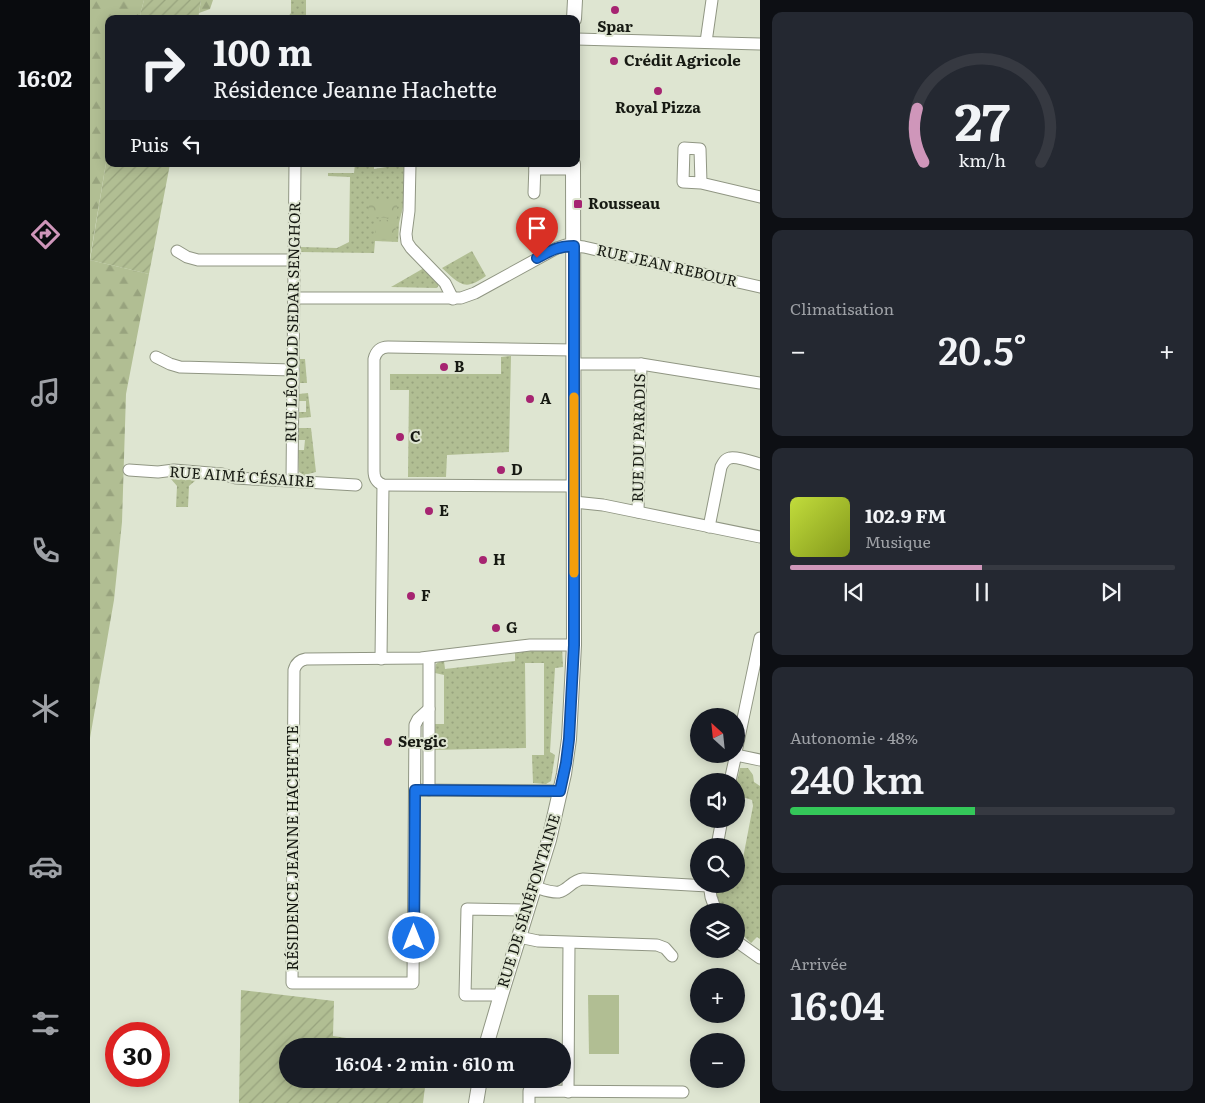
<!DOCTYPE html>
<html lang="fr">
<head>
<meta charset="utf-8">
<style>
  body { margin:0; font-family:Literata,serif; background:#242831; color:#f1f3f6; height:100vh; display:flex; flex-direction:column; font-size:19px; white-space:nowrap }
  * { box-sizing:border-box; margin:0 }
  p { font-size:16px; color:#9ea1a6 }
  .icon { flex:none; width:28px; height:28px; fill:none; stroke:currentColor; stroke-width:2; stroke-linecap:round; stroke-linejoin:round }
  .map { position:relative; flex:1; overflow:hidden }
  .details { display:flex; flex-direction:column; gap:12px; padding:12px; background:#0d0f14; width:445px }
  .details>* { flex:none }
  .guide { position:absolute; left:15px; top:15px; width:475px; height:152px; border-radius:10px; box-shadow:0 2px 12px #0003; background:#171b24; color:#f1f3f6; overflow:hidden }
  .needle { width:32px; rotate:333deg }
  .tools { position:absolute; left:600px; top:708px; display:grid; gap:10px }
  .tools a { display:grid; place-items:center; width:55px; height:55px; border-radius:50%; background:#171b24; box-shadow:0 2px 12px #0003; font-size:25px }
  .speed { position:absolute; left:15px; top:1022px; display:flex; gap:10px; font-size:25px; font-weight:700; text-align:center }
  .speed>* { display:grid; place-content:center; width:65px; height:65px; border-radius:50%; background:#171b24; box-shadow:0 2px 12px #0003; line-height:1 }
  .speed .limit { border:8px solid #d22; background:#fff; color:#111 }
  .pin { position:absolute; display:grid; place-items:center; width:42px; height:42px; color:#fff; margin:-51px -21px; border-radius:50% 50% 50% 0; rotate:-45deg; box-shadow:0 0 5px #0007 }
  .pin .icon { rotate:45deg }
  .me { position:absolute; width:55px; margin:-28px; rotate:0deg; stroke-linejoin:round; filter:drop-shadow(0 0 4px #0008) }
  .turn { display:flex; align-items:center; gap:18px; height:105px; padding:0 25px; font-size:22px }
  .turn .icon { width:65px; height:65px; stroke-width:2.5 }
  .turn b { display:block; font-size:35px; line-height:42px }
  .then { display:flex; align-items:center; height:48px; padding:0 25px; background:#0003; gap:10px; font-size:19px }
  .big { font-size:38px; font-weight:600; line-height:1.1 }
  .details .tile { flex:1; display:flex; flex-direction:column; justify-content:center; gap:8px; min-width:0; padding:0 18px; border-radius:10px; background:#242831 }
  .details .dial { align-items:center; gap:0 }
  .dial svg { height:130px; overflow:visible; fill:none; stroke:#363941; stroke-width:7; stroke-linecap:round; text-anchor:middle }
  .dial text { fill:#f1f3f6; stroke:none }
  .song { display:flex; align-items:center; gap:15px }
  .cover { width:60px; height:60px; border-radius:8px; background:linear-gradient(135deg,hsl(70 70% 55%),hsl(70 70% 35%)) }
  .played { height:5px; border-radius:2px; background:linear-gradient(90deg,#cf96ba 50%,#363941 50%) }
  .keys { display:flex; justify-content:space-around; direction:ltr }
  .heat { display:flex; justify-content:space-between; align-items:center; font-size:28px; direction:ltr }
  .charge { height:8px; border-radius:4px; background:linear-gradient(90deg,#34c759 48%,#363941 0) }
  .trip { position:absolute; left:189px; top:1038px; width:292px; height:50px; border-radius:25px; background:#171b24; box-shadow:0 2px 12px #0003; font-weight:600; line-height:50px; text-align:center }
  main { display:flex; flex:1; min-height:0 }
  .tab-bar { display:flex; flex-direction:column; width:90px; justify-content:space-around; align-items:center; background:#090b0e; color:#9ea1a6 }
  .tab-bar .icon { width:35px; height:35px }
  .tab-bar .on { color:#cf96ba }
  .tab-bar b { font-size:22px; color:#f1f3f6 }
  .map>svg:first-child { display:block }
</style>
</head>
<body>
<main>
<nav class="tab-bar">
<b>16:02</b>
<svg class="icon on" aria-label="directions" viewBox="0 0 24 24"><path d="M12 3l9 9-9 9-9-9zM9 14v-3h6M13 9l2 2-2 2"/></svg>
<svg class="icon" aria-label="music" viewBox="0 0 24 24"><path d="M9 18V5l10-2v13"/><circle cx="6" cy="18" r="3"/><circle cx="16" cy="16" r="3"/></svg>
<svg class="icon" aria-label="phone" viewBox="0 0 24 24"><path d="M5 4h4l2 5-3 2q2 4 5 5l2-3 5 2v4C11 20 4 13 5 4z"/></svg>
<svg class="icon" aria-label="climate" viewBox="0 0 24 24"><path d="M12 3v18M4 7l16 10M4 17L20 7"/></svg>
<svg class="icon" aria-label="car" viewBox="0 0 24 24"><path d="M5 17H2v-5l4-1 3-4h7l3 4 3 1v5h-3M9 17h6M6 11h13"/><circle cx="7" cy="17" r="2"/><circle cx="17" cy="17" r="2"/></svg>
<svg class="icon" aria-label="filters" viewBox="0 0 24 24"><path d="M4 7h16M4 17h16"/><circle cx="9" cy="7" r="2"/><circle cx="15" cy="17" r="2"/></svg>
</nav>
<div class="map">
<svg width="670" height="1103" viewBox="0 0 670 1103">
  <defs>
    <pattern id="grass-dots" width="8" height="8" patternUnits="userSpaceOnUse" patternTransform="scale(1.25)"><rect width="8" height="8" fill="#b1be93"/><path d="M2 2h.1M6 6h.1" fill="none" stroke="#98a37e" stroke-width="1.8" stroke-linecap="round"/></pattern>
    <pattern id="forest-firs" width="22" height="20" patternUnits="userSpaceOnUse" patternTransform="scale(1.25)"><rect width="22" height="20" fill="#b1be93"/><path d="M5 1l3.5 6h-7zM16 11l3.5 6h-7z" fill="#98a37e"/></pattern>
    <pattern id="park-crowns" width="20" height="18" patternUnits="userSpaceOnUse" patternTransform="scale(1.25)"><rect width="20" height="18" fill="#b1be93"/><path d="M2 6a3 3 0 1 1 6 0M12 15a3 3 0 1 1 6 0" fill="none" stroke="#98a37e"/></pattern>
    <pattern id="garden-furrows" width="10" height="10" patternUnits="userSpaceOnUse" patternTransform="scale(1.25)"><rect width="10" height="10" fill="#b1be93"/><path d="M-1 1l2-2M0 10L10 0M9 11l2-2" fill="none" stroke="#98a37e"/></pattern>
  </defs>
  <rect width="100%" height="100%" fill="#dee5d1"/>
  <g fill="url(#grass-dots)">
    <polygon points="201,0 216,0 216,15 220,19 196,19 201,13"/>
    <polygon points="265,164 284,164 284,169 314,164 313,207 309,223 308,242 285,241 284,253 210,252 210,247 247,248 259,242 260,177 238,176 238,173 264,173"/>
    <path d="M382 251 396 276C391 279 386 283 381 284 370 288 359 274 352 268Z"/>
    <polygon points="334,268 348,284 348,287 346,288 301,287"/>
    <polygon points="421,356 419,452 357,455 356,477 318,477 319,390 300,390 300,374 411,374 411,357"/>
    <polygon points="210,359 215,359 217,383 210,383"/>
    <polygon points="218,393 221,417 209,418 209,412 216,412 216,401 209,401 209,394"/>
    <polygon points="209,428 221,428 226,472 214,475 209,472 208,450 214,450 215,440 208,440"/>
    <polygon points="81,479 106,480 99,486 98,507 86,507 87,486"/>
    <polygon points="472,647 473,667 465,668 460,752 465,755 461,781 456,784 443,783 442,755 454,755 454,663 435,663 436,748 343,750 343,724 354,724 354,675 345,673 346,664 349,662 354,661 355,669 425,661 425,653"/>
    <polygon points="650,768 658,768 663,775 664,782 670,786 670,939 667,937 661,943 646,929 646,911 633,911 626,894 627,884 646,884 646,879 649,879 663,806 662,800 646,795 646,785"/>
  </g>
  <g fill="url(#forest-firs)">
    <polygon points="0,0 54,0 49,19 19,19 19,145 0,258"/>
    <polygon points="111,0 123,0 120,9 109,13"/>
    <polygon points="0,260 59,274 36,394 32,522 24,600 0,738"/>
  </g>
  <g fill="url(#park-crowns)">
    <polygon points="279,200 307,200 307,218 278,217"/>
    <polygon points="285,220 306,220 305,240 285,239"/>
  </g>
  <g fill="url(#garden-furrows)">
    <polygon points="54,0 111,0 108,19 49,19"/>
    <polygon points="19,145 19,164 80,164 59,274 0,260"/>
    <polygon points="151,990 244,1001 243,1036 311,1046 198,1046 198,1079 336,1079 333,1103 149,1103"/>
  </g>
  <polygon fill="#b1be93" points="498,995 529,995 529,1054 499,1054"/>
  <g fill="none" stroke-linecap="round" stroke-linejoin="round">
    <g stroke="#909683" stroke-width="13">
      <g id="minor">
        <polyline points="486,39 670,44"/>
        <polyline points="616,42 622,0"/>
        <polyline points="320,164 319,211 316,234 317,242 321,248 355,283 363,299"/>
        <polyline points="445,169 483,169"/>
        <polyline points="611,183 610,149 594,148 593,182 611,183 670,197"/>
        <polyline points="444,193 445,164"/>
        <polyline points="87,251 97,257 108,260 204,260"/>
        <polyline points="204,298 371,298 385,293 467,248 476,245 494,247 670,287"/>
        <polyline points="66,357 80,364 90,367 203,370"/>
        <polyline points="484,364 551,364 670,383"/>
        <polyline points="39,470 68,472 84,470 132,474 146,478 266,485"/>
        <polyline points="202,481 205,164"/>
        <path d="M484 486 293 485C286 482 284 478 284 471V359C286 351 291 347 298 347L484 350"/>
        <polyline points="484,502 513,505 670,537"/>
        <polyline points="548,512 551,364"/>
        <path d="M619 527 631 467C633 463 635 459 640 458 646 456 663 462 670 464"/>
        <polyline points="339,658 339,790"/>
        <polyline points="291,659 293,485"/>
        <path d="M339 709 328 719 325 725 323 983H202L204 670C206 663 210 660 216 659L331 658 440 645H484"/>
        <polyline points="646,752 670,638"/>
        <polyline points="646,755 670,760"/>
        <polyline points="640,781 646,754"/>
        <polyline points="325,790 471,791"/>
        <polyline points="627,846 632,819"/>
        <polyline points="619,884 621,897 626,911"/>
        <path d="M445 887C452 889 461 893 469 892 478 890 482 880 493 879L618 886"/>
        <polyline points="429,937 448,941 567,945 575,948 582,956"/>
        <polyline points="646,941 670,958"/>
        <polyline points="411,995 375,995 377,909 438,910"/>
        <polyline points="478,1092 479,943"/>
        <polyline points="439,1103 439,1091 593,1092"/>
      </g>
    </g>
    <g stroke="#909683" stroke-width="16">
      <g id="tertiary">
        <polyline points="484,19 485,0"/>
        <polyline points="396,1046 411,995 459,840 474,774 479,739 484,645 483,164"/>
        <polyline points="386,1103 390,1079"/>
      </g>
    </g>
    <use href="#minor" stroke="#fff" stroke-width="11"/>
    <use href="#tertiary" stroke="#fff" stroke-width="14"/>
  </g>
  <g fill="none" stroke-linecap="round" stroke-linejoin="round">
    <g stroke="#114b97" stroke-width="12">
      <path id="route" d="M324 938 325 790 470 791 476 763 479 739 484 645V246C468 246 460 251 447 258"/>
    </g>
    <use href="#route" stroke="#1a73e8" stroke-width="9"/>
    <polyline stroke="#f59e0b" stroke-width="9" points="484,397 484,573"/>
  </g>
  <g fill="#a62471" stroke="#dee5d1" stroke-width="2">
    <circle cx="525" cy="10" r="5"/>
    <circle cx="524" cy="61" r="5"/>
    <circle cx="568" cy="91" r="5"/>
    <rect x="483" y="199" width="10" height="10" rx="2.5"/>
    <circle cx="354" cy="367" r="5"/>
    <circle cx="440" cy="399" r="5"/>
    <circle cx="310" cy="437" r="5"/>
    <circle cx="411" cy="470" r="5"/>
    <circle cx="339" cy="511" r="5"/>
    <circle cx="393" cy="560" r="5"/>
    <circle cx="321" cy="596" r="5"/>
    <circle cx="406" cy="628" r="5"/>
    <circle cx="298" cy="742" r="5"/>
  </g>
  <g text-anchor="middle" stroke-width="4" stroke-linejoin="round" paint-order="stroke">
    <g font-size="15" font-weight="bold" fill="#161912" stroke="#dee5d1" text-anchor="start">
      <text x="525" y="32" text-anchor="middle">Spar</text>
      <text x="534" y="66">Crédit Agricole</text>
      <text x="568" y="113" text-anchor="middle">Royal Pizza</text>
      <text x="498" y="209">Rousseau</text>
      <text x="364" y="372">B</text>
      <text x="450" y="404">A</text>
      <text x="320" y="442">C</text>
      <text x="421" y="475">D</text>
      <text x="349" y="516">E</text>
      <text x="403" y="565">H</text>
      <text x="331" y="601">F</text>
      <text x="416" y="633">G</text>
      <text x="308" y="747">Sergic</text>
    </g>
    <g font-size="15" fill="#161912" stroke="#dee5d1">
      <text transform="translate(577 266) rotate(13)" y="5">RUE JEAN REBOUR</text>
      <text transform="translate(203 322) rotate(-89)" y="5">RUE LÉOPOLD SEDAR SENGHOR</text>
      <text transform="translate(549 438) rotate(-89)" y="5">RUE DU PARADIS</text>
      <text transform="translate(152 477) rotate(4)" y="5">RUE AIMÉ CÉSAIRE</text>
      <text transform="translate(203 848) rotate(-90)" y="5">RÉSIDENCE JEANNE HACHETTE</text>
      <text transform="translate(439 901) rotate(-73)" y="5">RUE DE SÉNÉFONTAINE</text>
    </g>
  </g>
</svg>
<div class="tools">
<a><svg class="needle" viewBox="-14 -14 28 28"><path d="M0-13l5 13h-10z" fill="#e53935"/><path d="M0 13l5-13h-10z" fill="#9ea1a6"/></svg></a>
<a><svg class="icon" aria-label="sound" viewBox="0 0 24 24"><path d="M4 9h4l5-4v14l-5-4H4zM17 9q2 3 0 6"/></svg></a>
<a><svg class="icon" aria-label="search" viewBox="0 0 24 24"><circle cx="10" cy="10" r="6"/><path d="M15 15l6 6"/></svg></a>
<a><svg class="icon" aria-label="layers" viewBox="0 0 24 24"><path d="M12 4l9 5-9 5-9-5zM3 14l9 5 9-5"/></svg></a>
<a>+</a>
<a>−</a>
</div>
<div class="speed"><div class="limit">30</div></div>
<div class="pin" style="left:447px;top:258px;background:#d93025"><svg class="icon" aria-label="arrive" viewBox="0 0 24 24"><path d="M6 21V4h12l-3 4 3 4H6"/></svg></div>
<svg class="me" style="left:324px;top:938px" viewBox="-20 -20 40 40"><circle r="17" fill="#1a73e8" stroke="#fff" stroke-width="3"/><path d="M0-11L8 9 0 5-8 9z" fill="#fff"/></svg>
<div class="trip">16:04 · 2 min · 610 m</div>
<div class="guide">
<div class="turn"><svg class="icon" aria-label="right" viewBox="0 0 24 24"><path d="M7 20v-9h11M14 6l5 5-5 5"/></svg><div><b>100 m</b>Résidence Jeanne Hachette</div></div>
<div class="then">Puis<svg class="icon" aria-label="left" viewBox="0 0 24 24"><path d="M17 20v-9H6M10 6l-5 5 5 5"/></svg></div>
</div>
</div>
<section class="details">
<div class="tile dial"><svg viewBox="0 0 100 80">
<path d="M14 69A42 42 0 1 1 86 69"/>
<path d="M14 69A42 42 0 0 1 10 36" stroke="#cf96ba"/>
<text x="50" y="56" font-size="32" font-weight="700">27</text>
<text x="50" y="72" font-size="11">km/h</text>
</svg></div>
<div class="tile"><p>Climatisation</p>
<div class="heat"><a>−</a><b class="big">20.5°</b><a>+</a></div>
</div>
<div class="tile">
<div class="song"><i class="cover"></i><div><b>102.9 FM</b><p>Musique</p></div></div>
<div class="played"></div>
<div class="keys"><svg class="icon" aria-label="previous" viewBox="0 0 24 24"><path d="M18 5L8 12l10 7zM5 5v14"/></svg><svg class="icon" aria-label="pause" viewBox="0 0 24 24"><path d="M8 5v14M16 5v14"/></svg><svg class="icon" aria-label="next" viewBox="0 0 24 24"><path d="M6 5l10 7-10 7zM19 5v14"/></svg></div>
</div>
<div class="tile"><p>Autonomie · 48%</p><b class="big">240 km</b><div class="charge"></div></div>
<div class="tile"><p>Arrivée</p><b class="big">16:04</b></div>
</section>
</main>
</body>
</html>
